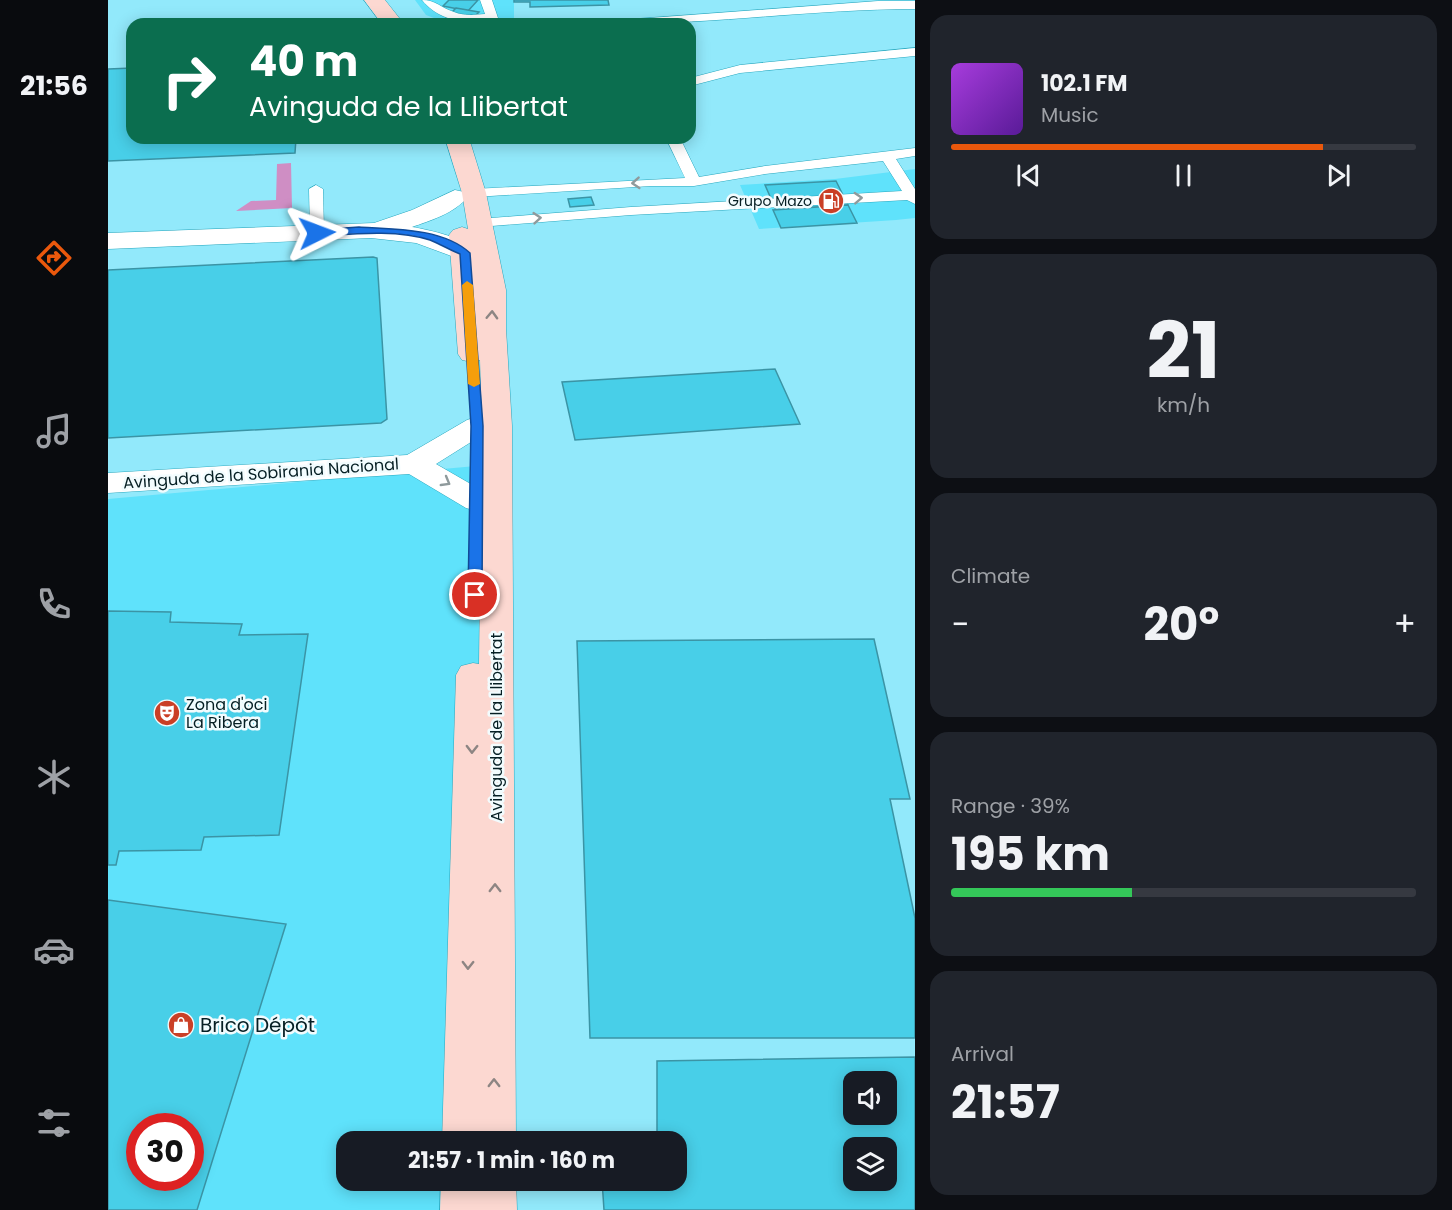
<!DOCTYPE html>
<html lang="en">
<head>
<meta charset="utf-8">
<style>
  body { margin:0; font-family:Poppins,sans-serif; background:#20242c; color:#f1f3f6; height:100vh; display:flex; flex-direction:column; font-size:22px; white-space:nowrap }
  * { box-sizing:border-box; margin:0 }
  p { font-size:20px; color:#9ea1a6 }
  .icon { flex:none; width:33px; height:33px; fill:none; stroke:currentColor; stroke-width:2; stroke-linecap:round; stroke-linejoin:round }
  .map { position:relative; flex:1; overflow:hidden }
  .sheet { display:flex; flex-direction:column; gap:15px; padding:15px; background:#0d0f14; width:537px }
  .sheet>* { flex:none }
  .hud { position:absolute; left:18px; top:18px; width:570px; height:126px; border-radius:18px; box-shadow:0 3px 15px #0003; background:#0b6e4f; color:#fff; overflow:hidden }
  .fabs { position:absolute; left:735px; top:1071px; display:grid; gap:12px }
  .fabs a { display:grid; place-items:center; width:54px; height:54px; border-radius:12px; background:#171b24; box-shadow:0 3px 15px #0003; font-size:30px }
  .speed { position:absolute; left:18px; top:1113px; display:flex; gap:12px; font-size:30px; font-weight:700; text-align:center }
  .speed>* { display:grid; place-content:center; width:78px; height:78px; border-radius:50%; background:#171b24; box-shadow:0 3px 15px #0003; line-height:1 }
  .speed .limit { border:9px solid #d22; background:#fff; color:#111 }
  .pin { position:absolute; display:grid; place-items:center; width:51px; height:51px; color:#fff; margin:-26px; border:3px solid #fff; border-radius:50%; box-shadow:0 2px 6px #0007 }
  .me { position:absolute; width:66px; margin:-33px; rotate:87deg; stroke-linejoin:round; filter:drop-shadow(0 0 4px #0008) }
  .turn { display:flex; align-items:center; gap:21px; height:126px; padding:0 24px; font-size:27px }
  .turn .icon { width:78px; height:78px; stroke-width:2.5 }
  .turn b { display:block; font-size:42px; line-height:51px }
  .big { font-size:45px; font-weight:700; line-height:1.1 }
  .sheet .widget { flex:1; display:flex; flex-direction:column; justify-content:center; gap:9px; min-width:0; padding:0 21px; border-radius:18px; background:#20242c }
  .sheet .dial { align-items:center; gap:0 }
  .dial b { font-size:78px; line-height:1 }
  .song { display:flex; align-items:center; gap:18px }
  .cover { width:72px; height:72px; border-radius:9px; background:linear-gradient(135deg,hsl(280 70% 55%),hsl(270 70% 35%)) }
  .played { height:6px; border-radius:3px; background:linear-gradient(90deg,#ea580c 80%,#363941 80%) }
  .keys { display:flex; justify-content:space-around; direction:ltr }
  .heat { display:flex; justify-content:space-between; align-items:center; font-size:33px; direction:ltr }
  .charge { height:9px; border-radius:4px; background:linear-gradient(90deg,#34c759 39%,#363941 0) }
  .trip { position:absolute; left:228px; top:1131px; width:351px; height:60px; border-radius:18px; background:#171b24; box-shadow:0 3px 15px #0003; font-weight:700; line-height:60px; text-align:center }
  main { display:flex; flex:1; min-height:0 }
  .tab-bar { display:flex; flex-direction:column; width:108px; justify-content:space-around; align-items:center; background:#090b0e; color:#9ea1a6 }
  .tab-bar .icon { width:42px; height:42px }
  .tab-bar .current { color:#ea580c }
  .tab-bar b { font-size:27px; color:#f1f3f6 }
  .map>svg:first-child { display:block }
</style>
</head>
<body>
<main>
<nav class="tab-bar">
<b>21:56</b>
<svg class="icon current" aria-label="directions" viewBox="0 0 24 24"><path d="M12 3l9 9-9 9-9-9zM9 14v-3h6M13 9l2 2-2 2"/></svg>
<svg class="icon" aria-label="music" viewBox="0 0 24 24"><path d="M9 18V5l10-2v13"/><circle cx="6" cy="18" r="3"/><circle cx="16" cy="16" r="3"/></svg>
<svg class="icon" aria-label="phone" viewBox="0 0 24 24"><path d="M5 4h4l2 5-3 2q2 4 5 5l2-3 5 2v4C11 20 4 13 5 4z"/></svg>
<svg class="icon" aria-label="climate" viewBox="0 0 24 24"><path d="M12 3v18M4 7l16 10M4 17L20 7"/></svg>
<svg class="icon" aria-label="car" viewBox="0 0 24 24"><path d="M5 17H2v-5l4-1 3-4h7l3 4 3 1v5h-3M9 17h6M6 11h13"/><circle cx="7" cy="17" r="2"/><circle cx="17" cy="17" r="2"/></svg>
<svg class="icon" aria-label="filters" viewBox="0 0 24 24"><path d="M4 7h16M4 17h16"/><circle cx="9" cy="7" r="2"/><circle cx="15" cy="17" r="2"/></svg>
</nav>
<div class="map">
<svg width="807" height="1210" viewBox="0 0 807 1210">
  <rect width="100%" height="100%" fill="#92e9fb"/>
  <g fill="#5fe2fb" fill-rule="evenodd">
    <polygon points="307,0 406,0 406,20 342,24 318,15"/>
    <polygon points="807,169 807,218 788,220 651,229 632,185 727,179"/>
    <path d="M390 464 351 1141 238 1142V1180L348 1181 347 1210H0V499ZM32 1126H82V1178H32Z"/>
  </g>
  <polygon fill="#cf8ec4" points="183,163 184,208 128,211 143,201 168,200 169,164"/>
  <g fill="#48cfe8" stroke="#3b94a5" stroke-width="1.5" fill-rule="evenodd">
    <polygon points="341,0 370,0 360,11 335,6"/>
    <polygon points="406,0 500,0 501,5 422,7 422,2 406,2"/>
    <polygon points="348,8 371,12 360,23 337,19"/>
    <polygon points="24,68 24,138 188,138 187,153 0,161 0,69"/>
    <polygon points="728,181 740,205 668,210 657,185"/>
    <polygon points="483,197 486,205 462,207 460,199"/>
    <polygon points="740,205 749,223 673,228 665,210"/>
    <polygon points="265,257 269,258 279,419 273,423 0,438 0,270"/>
    <polygon points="667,369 692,424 467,440 454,382"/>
    <polygon points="0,611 63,612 62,622 134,624 131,635 200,634 171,835 96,837 93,850 11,851 8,865 0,865"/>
    <polygon points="766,639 802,799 782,799 807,918 807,1038 482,1038 469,641"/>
    <path d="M0 900 178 924 89 1210H0ZM32 1126H82V1178H32Z"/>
    <path d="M807 1057V1210H496L494 1180H568V1142H549V1061ZM746 1082H778V1114H746ZM746 1148H778V1180H746Z"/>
  </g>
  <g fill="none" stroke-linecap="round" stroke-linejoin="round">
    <g stroke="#27a7be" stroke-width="1">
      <g id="service">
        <path d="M314 0C328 0 333 8 346 12 356 16 367 15 377 14L372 0H384L392 24H380L379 21C355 24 330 20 314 0Z"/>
        <path d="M770 1H807V9C707 9 608 24 509 24L515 20Z"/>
        <polygon points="807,48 807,56 632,73 582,86 582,78 632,65"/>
        <polygon points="558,138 572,138 591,177 657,166 807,148 807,156 788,159 807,189 807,204 799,200 523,215 371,227 364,223 371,219 523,207 794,191 775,161 657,174 586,186 543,186 366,197 359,193 366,189 577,178"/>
        <polygon points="208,185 215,189 216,233 209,237 202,233 201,189"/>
      </g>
    </g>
    <g stroke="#27a7be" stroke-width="1">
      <g id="minor">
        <path d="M347 190 356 192 359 197C348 213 321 221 304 227 321 230 360 238 370 253L366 258 357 261 308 243 263 238 0 249V233L266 223 304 210Z"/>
        <polygon points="369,417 379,420 384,426 379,432 328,464 380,494 384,501 380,508 369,511 358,508 301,474 0,493 0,473 299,455 359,420"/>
      </g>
    </g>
    <g stroke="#27a7be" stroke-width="1">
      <g id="secondary">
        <polygon points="256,0 277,0 296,24 274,24"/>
        <polygon points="337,138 361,138 378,193 398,290 398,329 404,426 408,1142 334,1142 348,675 353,666 365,663 371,664 374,426 372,360 364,362 354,360 350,354 341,235 345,230 354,227 360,229 354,193"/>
        <polygon points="333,1180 408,1180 409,1210 332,1210"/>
      </g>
    </g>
    <use href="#service" fill="#fff" fill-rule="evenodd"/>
    <use href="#minor" fill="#fff" fill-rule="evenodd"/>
    <use href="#secondary" fill="#fcd8d1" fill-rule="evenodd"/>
  </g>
  <defs><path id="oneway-chevron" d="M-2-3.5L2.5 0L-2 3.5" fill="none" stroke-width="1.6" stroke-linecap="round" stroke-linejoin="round" transform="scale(1.5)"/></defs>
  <g stroke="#8f9a9c">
    <use href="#oneway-chevron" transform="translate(528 183) rotate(176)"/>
    <use href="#oneway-chevron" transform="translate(750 198) rotate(-3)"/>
    <use href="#oneway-chevron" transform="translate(429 218) rotate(-5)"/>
    <use href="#oneway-chevron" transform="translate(338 482) rotate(30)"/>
  </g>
  <g stroke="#8d8583">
    <use href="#oneway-chevron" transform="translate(384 315) rotate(-88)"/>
    <use href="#oneway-chevron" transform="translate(364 749) rotate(91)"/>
    <use href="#oneway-chevron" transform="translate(387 888) rotate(-90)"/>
    <use href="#oneway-chevron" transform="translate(360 965) rotate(91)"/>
    <use href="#oneway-chevron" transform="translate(386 1083) rotate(-90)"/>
  </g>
  <path fill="#1a73e8" stroke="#114b97" stroke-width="1.5" d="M251 227C286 229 335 228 362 253L375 426 374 595 372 599 367 600 360 595 363 426 352 254C342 250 332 244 322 240 289 229 243 234 209 236L204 233 209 230Z"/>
  <polygon fill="#f59e0b" points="359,281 365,285 372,384 366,387 360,384 354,285"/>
  <defs>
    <g id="fuel-disc" transform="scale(1.35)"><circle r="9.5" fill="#ca3f26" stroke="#f2fcfe"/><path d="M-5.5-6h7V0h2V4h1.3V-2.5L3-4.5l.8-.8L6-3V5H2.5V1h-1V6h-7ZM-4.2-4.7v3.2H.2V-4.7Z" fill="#fff"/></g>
    <g id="theatre-disc" transform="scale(1.35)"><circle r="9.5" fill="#ca3f26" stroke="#f2fcfe"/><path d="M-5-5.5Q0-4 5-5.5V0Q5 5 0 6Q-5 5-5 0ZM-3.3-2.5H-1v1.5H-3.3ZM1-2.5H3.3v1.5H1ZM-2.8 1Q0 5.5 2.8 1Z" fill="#fff"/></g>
    <g id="shop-disc" transform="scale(1.35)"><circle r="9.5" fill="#ca3f26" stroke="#f2fcfe"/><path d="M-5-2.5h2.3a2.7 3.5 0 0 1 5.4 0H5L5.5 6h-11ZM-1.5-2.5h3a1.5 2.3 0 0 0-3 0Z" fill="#fff"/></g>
  </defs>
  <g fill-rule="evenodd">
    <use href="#fuel-disc" x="723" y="201"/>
    <use href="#theatre-disc" x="59" y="713"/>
    <use href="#shop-disc" x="73" y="1025"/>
  </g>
  <g text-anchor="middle" stroke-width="5" stroke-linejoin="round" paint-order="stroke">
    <g font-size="14" fill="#061f24" stroke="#f2fcfe" text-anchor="end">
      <text x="704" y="206">Grupo Mazo</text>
    </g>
    <g font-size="16" fill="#061f24" stroke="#f2fcfe">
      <text transform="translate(153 473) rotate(-4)" y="6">Avinguda de la Sobirania Nacional</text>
      <text transform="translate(388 727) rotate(-90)" y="6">Avinguda de la Llibertat</text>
    </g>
    <g font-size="16" fill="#061f24" stroke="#f2fcfe" text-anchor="start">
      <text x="78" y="710">Zona d'oci<tspan x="78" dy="18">La Ribera</tspan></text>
    </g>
    <g font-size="20" fill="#061f24" stroke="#f2fcfe" text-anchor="start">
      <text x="92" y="1032">Brico Dépôt</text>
    </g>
  </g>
</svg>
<div class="fabs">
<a><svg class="icon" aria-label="sound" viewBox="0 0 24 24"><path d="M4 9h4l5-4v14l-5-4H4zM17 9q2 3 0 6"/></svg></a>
<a><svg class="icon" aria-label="layers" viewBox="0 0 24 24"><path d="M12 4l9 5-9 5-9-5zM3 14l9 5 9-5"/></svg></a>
</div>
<div class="speed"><div class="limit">30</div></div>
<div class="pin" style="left:367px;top:595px;background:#d93025"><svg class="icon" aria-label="arrive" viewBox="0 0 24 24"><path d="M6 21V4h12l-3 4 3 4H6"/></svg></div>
<svg class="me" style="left:209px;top:233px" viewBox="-20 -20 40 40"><path d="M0-17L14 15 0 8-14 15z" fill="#1a73e8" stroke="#fff" stroke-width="4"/></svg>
<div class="trip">21:57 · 1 min · 160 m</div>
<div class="hud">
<div class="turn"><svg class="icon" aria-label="right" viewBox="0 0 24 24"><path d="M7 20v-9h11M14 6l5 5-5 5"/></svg><div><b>40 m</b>Avinguda de la Llibertat</div></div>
</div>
</div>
<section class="sheet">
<div class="widget">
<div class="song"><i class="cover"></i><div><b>102.1 FM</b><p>Music</p></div></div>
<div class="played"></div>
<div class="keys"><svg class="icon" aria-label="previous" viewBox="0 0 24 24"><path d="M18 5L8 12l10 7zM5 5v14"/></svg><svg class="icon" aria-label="pause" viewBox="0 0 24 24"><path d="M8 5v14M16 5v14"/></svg><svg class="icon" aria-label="next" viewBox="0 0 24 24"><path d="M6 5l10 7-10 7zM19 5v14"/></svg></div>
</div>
<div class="widget dial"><b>21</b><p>km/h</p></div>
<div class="widget"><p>Climate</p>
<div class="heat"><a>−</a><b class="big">20°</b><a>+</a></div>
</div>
<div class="widget"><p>Range · 39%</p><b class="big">195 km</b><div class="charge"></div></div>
<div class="widget"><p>Arrival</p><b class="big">21:57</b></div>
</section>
</main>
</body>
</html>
